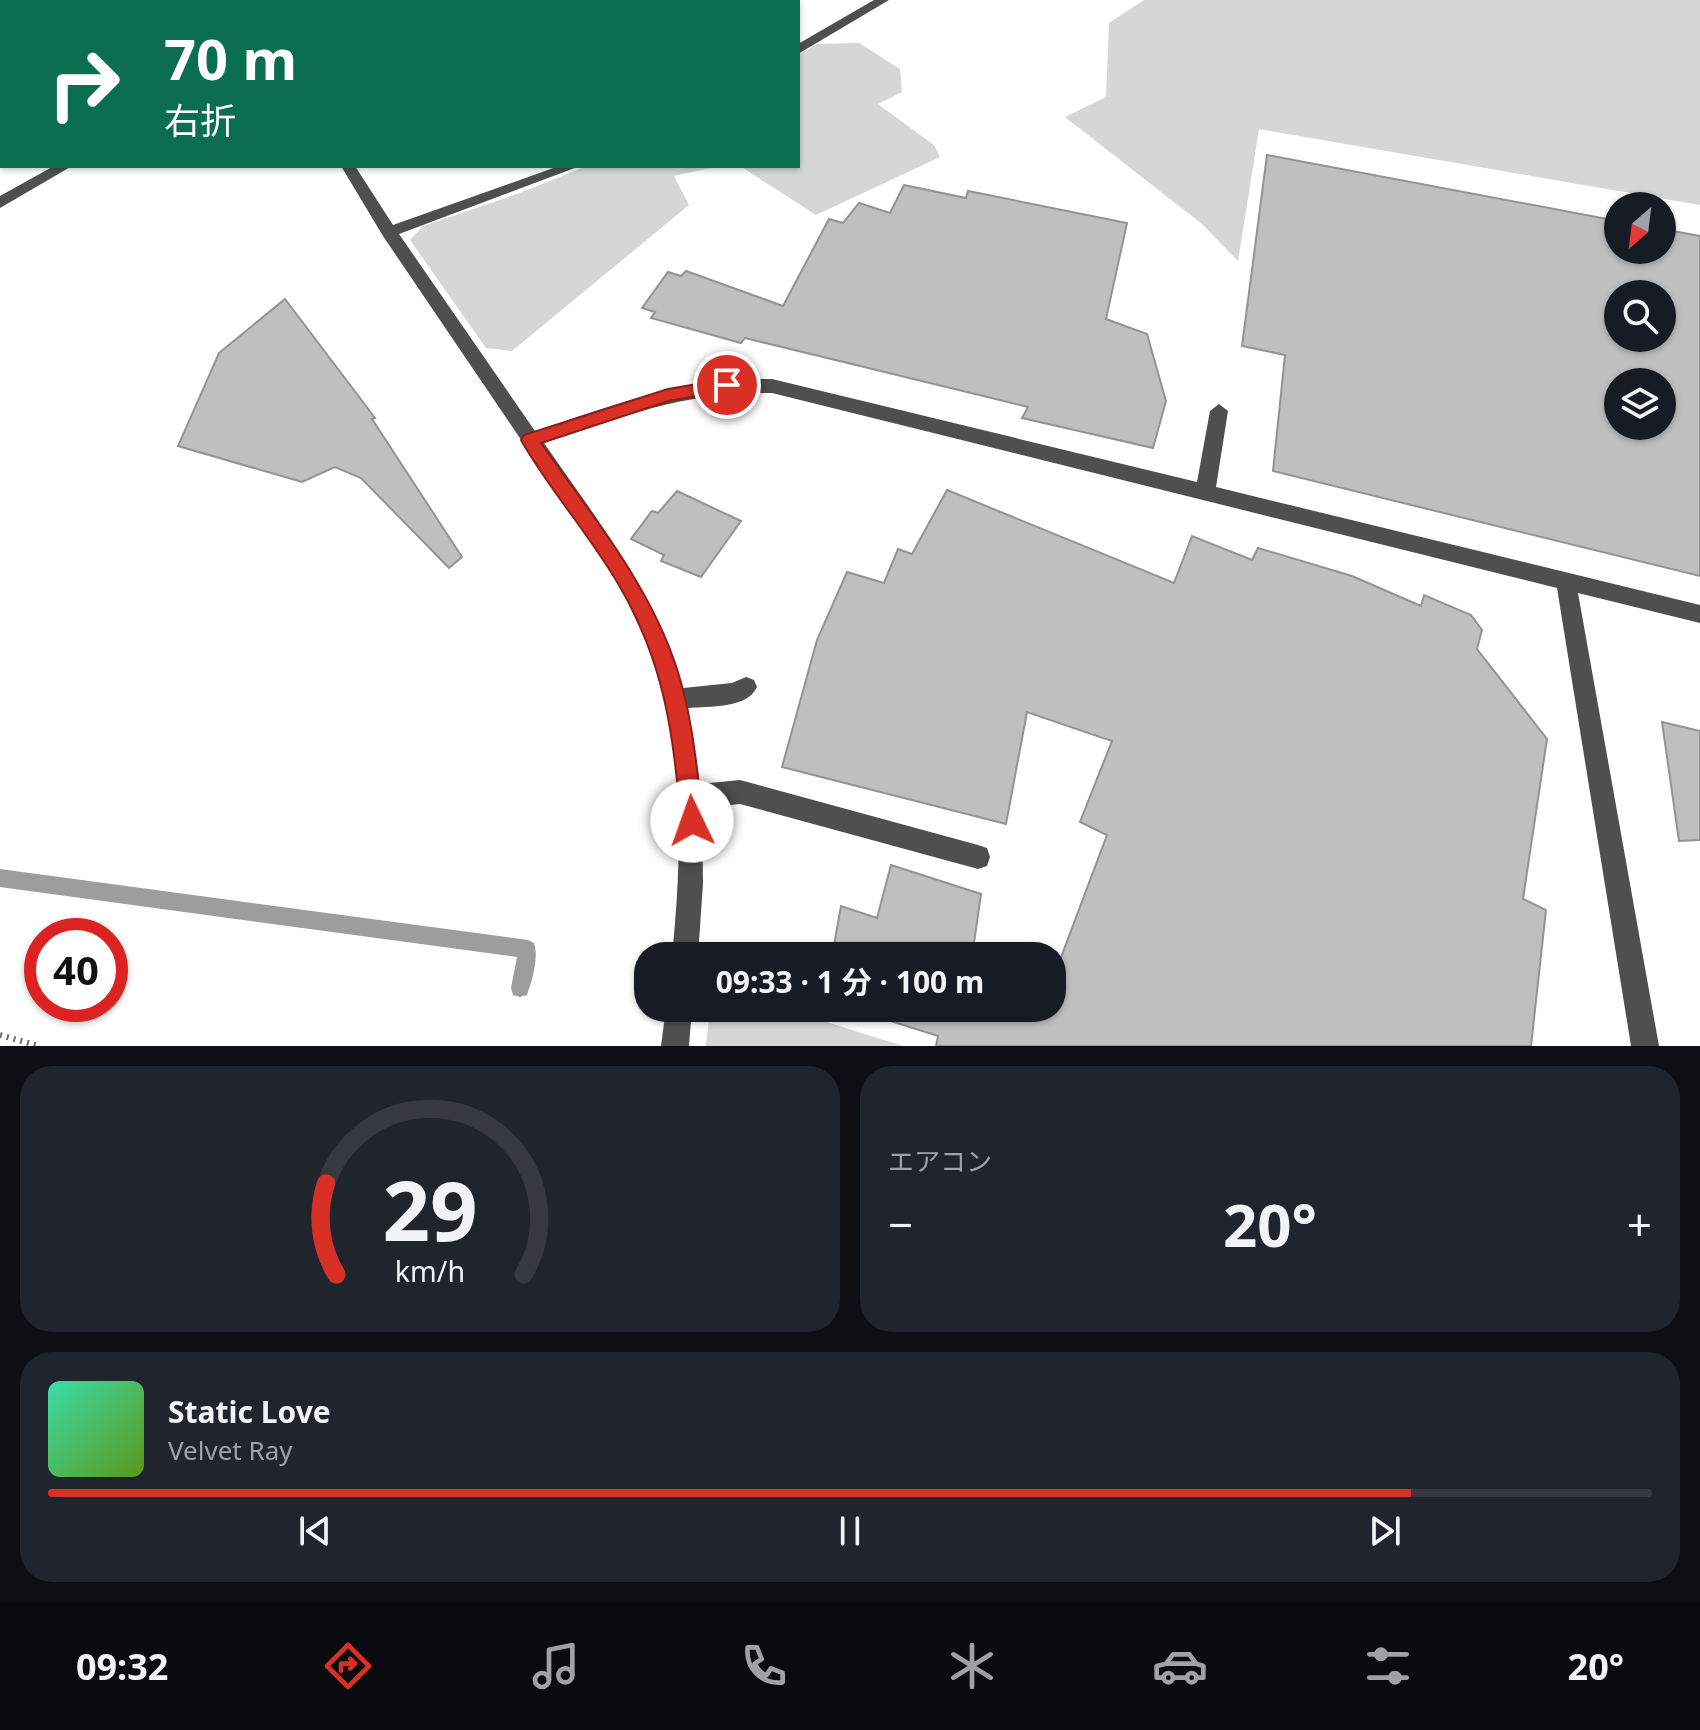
<!DOCTYPE html>
<html lang="ja">
<head>
<meta charset="utf-8">
<style>
  body { margin:0; font-family:"Noto Sans","Noto Sans JP",sans-serif; background:#20242c; color:#f1f3f6; height:100vh; display:flex; flex-direction:column; font-size:30px; white-space:nowrap }
  * { box-sizing:border-box; margin:0 }
  p { font-size:26px; color:#9ea1a6 }
  .icon { flex:none; width:44px; height:44px; fill:none; stroke:currentColor; stroke-width:2; stroke-linecap:round; stroke-linejoin:round }
  .map { position:relative; height:1046px; overflow:hidden }
  .panel { display:flex; flex-direction:column; gap:20px; padding:20px; background:#0d0f14; flex:1 }
  .panel>* { flex:none }
  .top-card { position:absolute; left:0px; top:0px; width:800px; height:168px; box-shadow:0 2px 6px #0004; background:#0b6e4f; color:#fff; overflow:hidden }
  .needle { width:52px; rotate:208deg }
  .tools { position:absolute; left:1604px; top:192px; display:grid; gap:16px }
  .tools a { display:grid; place-items:center; width:72px; height:72px; border-radius:50%; background:#171b24; box-shadow:0 2px 6px #0004; font-size:40px }
  .speed { position:absolute; left:24px; top:918px; display:flex; gap:16px; font-size:40px; font-weight:700; text-align:center }
  .speed>* { display:grid; place-content:center; width:104px; height:104px; border-radius:50%; background:#171b24; box-shadow:0 2px 6px #0004; line-height:1 }
  .speed .limit { border:12px solid #d22; background:#fff; color:#111 }
  .pin { position:absolute; display:grid; place-items:center; width:68px; height:68px; color:#fff; margin:-34px; border:4px solid #fff; border-radius:50%; box-shadow:0 2px 8px #0007 }
  .me { position:absolute; width:88px; margin:-44px; rotate:357deg; stroke-linejoin:round; filter:drop-shadow(0 0 6px #0008) }
  .turn { display:flex; align-items:center; gap:28px; height:168px; padding:0 32px; font-size:36px }
  .turn .icon { width:104px; height:104px; stroke-width:2.5 }
  .turn b { display:block; font-size:56px; line-height:68px }
  .big { font-size:60px; font-weight:700; line-height:1.1 }
  .panel .tile { flex:1; display:flex; flex-direction:column; justify-content:center; gap:12px; min-width:0; padding:0 28px; border-radius:32px; background:#20242c }
  .panel .dial { align-items:center; gap:0 }
  .dial svg { height:208px; overflow:visible; fill:none; stroke:#363941; stroke-width:7; stroke-linecap:round; text-anchor:middle }
  .dial text { fill:#f1f3f6; stroke:none }
  .song { display:flex; align-items:center; gap:24px }
  .cover { width:96px; height:96px; border-radius:12px; background:linear-gradient(135deg,hsl(160 70% 55%),hsl(90 70% 35%)) }
  .played { height:8px; border-radius:4px; background:linear-gradient(90deg,#d93025 85%,#363941 85%) }
  .keys { display:flex; justify-content:space-around; direction:ltr }
  .heat { display:flex; justify-content:space-between; align-items:center; font-size:44px; direction:ltr }
  .panel .tiles { flex:1; display:grid; gap:20px; grid-template-columns:1fr 1fr }
  .tile:last-child { grid-column:span 2 }
  .trip { position:absolute; left:634px; top:942px; width:432px; height:80px; border-radius:32px; background:#171b24; box-shadow:0 2px 6px #0004; font-weight:700; line-height:80px; text-align:center }
  .dock { display:flex; height:128px; justify-content:space-around; align-items:center; background:#090b0e; color:#9ea1a6 }
  .dock .icon { width:56px; height:56px }
  .dock .current { color:#d93025 }
  .dock b { font-size:36px; color:#f1f3f6 }
  .map>svg:first-child { display:block }
</style>
</head>
<body>
<div class="map">
<svg width="1700" height="1046" viewBox="0 0 1700 1046">
  <rect width="100%" height="100%" fill="#fff"/>
  <g fill="#d6d6d6">
    <polygon points="1144,0 1700,0 1700,205 1259,129 1238,261 1202,224 1065,117 1106,97 1109,23"/>
    <polygon points="859,43 900,69 902,92 878,104 934,145 940,157 816,215 740,166 798,166 798,55 817,44"/>
    <polygon points="587,166 720,166 674,176 689,205 512,351 486,348 410,240 423,226 517,194"/>
    <polygon points="710,1008 782,1008 903,1046 706,1046"/>
  </g>
  <g fill="none" stroke-linecap="round" stroke-linejoin="round">
    <path fill="#9d9d9d" fill-rule="evenodd" d="M0 869 528 940 534 943C539 957 532 981 527 995L520 997 513 995 511 988 517 957 0 887Z"/>
  </g>
  <g fill="#bfbfbf" stroke="#939393" stroke-width="2" fill-rule="evenodd">
    <path d="M1267 155 1618 221V250H1662V229L1700 236V576L1273 471 1285 355 1242 346ZM1618 294H1662V338H1618ZM1618 382H1662V426H1618Z"/>
    <polygon points="904,185 966,198 968,191 1127,223 1106,319 1147,334 1166,401 1153,448 1022,418 1028,407 745,338 741,343 651,318 655,312 642,308 668,272 681,276 686,271 783,306 829,219 843,223 859,203 890,213"/>
    <polygon points="285,299 375,418 372,419 462,557 449,568 361,478 335,467 302,482 178,446 219,353"/>
    <polygon points="947,490 1174,583 1192,536 1252,560 1258,548 1352,576 1421,606 1424,595 1471,615 1482,630 1477,649 1547,739 1523,899 1546,910 1531,1046 936,1046 938,1036 856,1010 1052,1008 1052,967 1057,968 1107,835 1080,822 1112,741 1027,712 1006,824 782,767 817,640 847,572 884,583 898,549 912,554"/>
    <polygon points="677,491 741,521 701,577 661,561 664,555 631,539 652,511 658,513"/>
    <polygon points="1662,722 1700,731 1700,840 1679,841"/>
    <polygon points="891,865 981,894 974,943 1016,956 832,956 841,906 877,918"/>
  </g>
  <g fill="none" stroke-linecap="round" stroke-linejoin="round">
    <polyline stroke="#717171" stroke-width="6" stroke-dasharray="2 5" stroke-linecap="butt" points="0,1035 39,1046"/>
    <g fill="#4f4f4f" fill-rule="evenodd">
      <rect x="294" y="0" width="12" height="2"/>
      <polygon points="874,0 889,0 798,54 798,44"/>
      <polygon points="54,166 72,166 0,208 0,196"/>
      <path d="M341 166H355L393 225 559 166H580L399 234 535 431C618 404 683 377 772 379L1197 482 1210 411 1219 404 1228 411 1216 487 1700 605V623L1578 593 1659 1046H1631L1557 588 772 393C685 391 624 416 544 443 597 520 657 595 683 688L732 683 746 677 754 680 757 687C747 709 709 706 688 708L700 784 740 780 978 845 987 848 990 857 987 866 978 869 740 804 702 808 703 884 698 956H672C682 857 685 754 652 659 644 634 631 610 620 586L383 236Z"/>
      <polygon points="666,1008 692,1008 689,1046 661,1046"/>
    </g>
  </g>
  <path fill="#d93025" stroke="#8d1f18" stroke-width="2" d="M727 379 736 385 733 389 669 401 541 443C591 514 650 585 677 669 693 719 697 770 703 821L699 829 692 832 684 829 681 821C673 734 665 664 620 587 591 536 550 491 521 440L524 435 668 389Z"/>
</svg>
<div class="tools">
<a><svg class="needle" viewBox="-14 -14 28 28"><path d="M0-13l5 13h-10z" fill="#e53935"/><path d="M0 13l5-13h-10z" fill="#9ea1a6"/></svg></a>
<a><svg class="icon" aria-label="search" viewBox="0 0 24 24"><circle cx="10" cy="10" r="6"/><path d="M15 15l6 6"/></svg></a>
<a><svg class="icon" aria-label="layers" viewBox="0 0 24 24"><path d="M12 4l9 5-9 5-9-5zM3 14l9 5 9-5"/></svg></a>
</div>
<div class="speed"><div class="limit">40</div></div>
<div class="pin" style="left:727px;top:385px;background:#d93025"><svg class="icon" aria-label="arrive" viewBox="0 0 24 24"><path d="M6 21V4h12l-3 4 3 4H6"/></svg></div>
<svg class="me" style="left:692px;top:821px" viewBox="-20 -20 40 40"><circle r="19" fill="#fff"/><path d="M0-13L10 11 0 6-10 11z" fill="#d93025"/></svg>
<div class="trip">09:33 · 1 分 · 100 m</div>
<div class="top-card">
<div class="turn"><svg class="icon" aria-label="right" viewBox="0 0 24 24"><path d="M7 20v-9h11M14 6l5 5-5 5"/></svg><div><b>70 m</b>右折</div></div>
</div>
</div>
<section class="panel">
<div class="tiles">
<div class="tile dial"><svg viewBox="0 0 100 80">
<path d="M14 69A42 42 0 1 1 86 69"/>
<path d="M14 69A42 42 0 0 1 10 34" stroke="#d93025"/>
<text x="50" y="56" font-size="32" font-weight="700">29</text>
<text x="50" y="72" font-size="11">km/h</text>
</svg></div>
<div class="tile"><p>エアコン</p>
<div class="heat"><a>−</a><b class="big">20°</b><a>+</a></div>
</div>
<div class="tile">
<div class="song"><i class="cover"></i><div><b>Static Love</b><p>Velvet Ray</p></div></div>
<div class="played"></div>
<div class="keys"><svg class="icon" aria-label="previous" viewBox="0 0 24 24"><path d="M18 5L8 12l10 7zM5 5v14"/></svg><svg class="icon" aria-label="pause" viewBox="0 0 24 24"><path d="M8 5v14M16 5v14"/></svg><svg class="icon" aria-label="next" viewBox="0 0 24 24"><path d="M6 5l10 7-10 7zM19 5v14"/></svg></div>
</div>
</div>
</section>
<nav class="dock">
<b>09:32</b>
<svg class="icon current" aria-label="directions" viewBox="0 0 24 24"><path d="M12 3l9 9-9 9-9-9zM9 14v-3h6M13 9l2 2-2 2"/></svg>
<svg class="icon" aria-label="music" viewBox="0 0 24 24"><path d="M9 18V5l10-2v13"/><circle cx="6" cy="18" r="3"/><circle cx="16" cy="16" r="3"/></svg>
<svg class="icon" aria-label="phone" viewBox="0 0 24 24"><path d="M5 4h4l2 5-3 2q2 4 5 5l2-3 5 2v4C11 20 4 13 5 4z"/></svg>
<svg class="icon" aria-label="climate" viewBox="0 0 24 24"><path d="M12 3v18M4 7l16 10M4 17L20 7"/></svg>
<svg class="icon" aria-label="car" viewBox="0 0 24 24"><path d="M5 17H2v-5l4-1 3-4h7l3 4 3 1v5h-3M9 17h6M6 11h13"/><circle cx="7" cy="17" r="2"/><circle cx="17" cy="17" r="2"/></svg>
<svg class="icon" aria-label="filters" viewBox="0 0 24 24"><path d="M4 7h16M4 17h16"/><circle cx="9" cy="7" r="2"/><circle cx="15" cy="17" r="2"/></svg>
<b>20°</b>
</nav>
</body>
</html>
